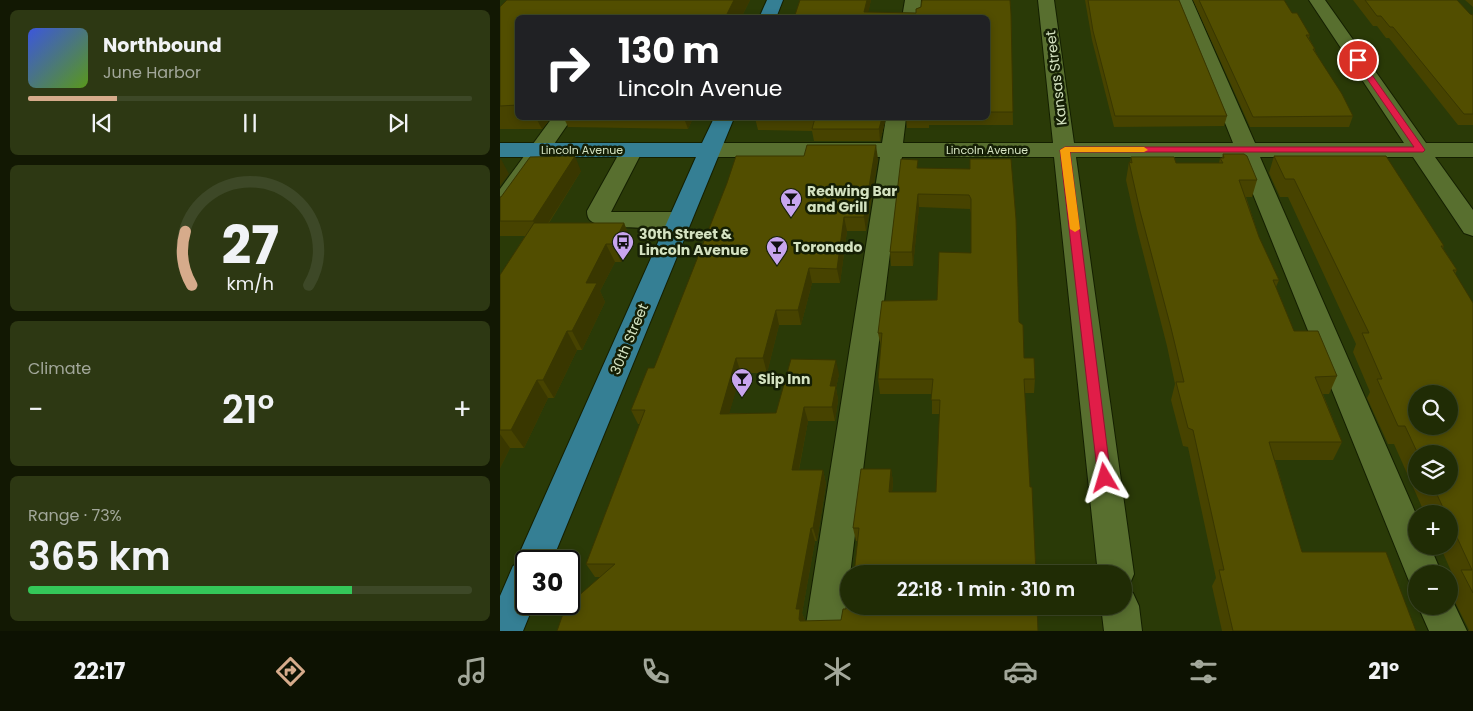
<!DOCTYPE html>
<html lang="en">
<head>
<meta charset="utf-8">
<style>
  body { margin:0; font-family:Poppins,sans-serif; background:#2d3813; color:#f1f3f6; height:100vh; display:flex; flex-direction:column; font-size:19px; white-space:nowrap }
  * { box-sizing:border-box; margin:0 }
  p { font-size:16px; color:#a2a79a }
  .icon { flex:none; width:28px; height:28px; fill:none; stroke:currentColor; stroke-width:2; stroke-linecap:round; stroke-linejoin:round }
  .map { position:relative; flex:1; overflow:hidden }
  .details { display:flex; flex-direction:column; gap:10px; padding:10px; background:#121803; width:500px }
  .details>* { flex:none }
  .top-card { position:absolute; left:15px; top:15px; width:475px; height:105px; border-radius:8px; box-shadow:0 2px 8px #0003,0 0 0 1px #3d4827; background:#202124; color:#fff; overflow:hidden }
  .fabs { position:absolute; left:908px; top:385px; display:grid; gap:10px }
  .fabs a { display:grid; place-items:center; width:50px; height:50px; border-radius:50%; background:#202c05; box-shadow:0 2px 8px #0003,0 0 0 1px #3d4827; font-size:25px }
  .speed { position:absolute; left:15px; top:550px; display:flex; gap:10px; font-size:25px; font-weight:700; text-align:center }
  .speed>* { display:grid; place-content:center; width:65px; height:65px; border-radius:50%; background:#202c05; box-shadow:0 2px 8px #0003,0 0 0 1px #3d4827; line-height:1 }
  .speed .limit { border:2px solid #111; border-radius:8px; background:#fff; color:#111 }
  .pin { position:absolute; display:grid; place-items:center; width:42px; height:42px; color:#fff; margin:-21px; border:2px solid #fff; border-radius:50%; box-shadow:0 1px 5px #0007 }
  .me { position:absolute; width:55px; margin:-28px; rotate:353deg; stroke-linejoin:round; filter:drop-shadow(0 0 4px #0008) }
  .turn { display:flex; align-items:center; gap:18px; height:105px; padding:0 20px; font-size:22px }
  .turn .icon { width:65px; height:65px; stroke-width:2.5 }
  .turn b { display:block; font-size:35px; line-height:42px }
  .big { font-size:38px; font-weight:600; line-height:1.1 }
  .details .tile { flex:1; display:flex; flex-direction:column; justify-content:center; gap:8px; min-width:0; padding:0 18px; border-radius:8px; background:#2d3813 }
  .details .dial { align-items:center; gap:0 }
  .dial svg { height:130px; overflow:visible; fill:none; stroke:#3d4827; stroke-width:7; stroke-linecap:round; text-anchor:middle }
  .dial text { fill:#f1f3f6; stroke:none }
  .song { display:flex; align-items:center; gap:15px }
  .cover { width:60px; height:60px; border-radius:8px; background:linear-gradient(135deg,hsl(230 70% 55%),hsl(90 70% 35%)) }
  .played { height:5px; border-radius:2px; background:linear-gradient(90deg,#d6ab8b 20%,#3d4827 20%) }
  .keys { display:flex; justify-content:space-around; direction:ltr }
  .heat { display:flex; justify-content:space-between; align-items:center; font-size:28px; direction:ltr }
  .charge { height:8px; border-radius:4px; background:linear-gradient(90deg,#34c759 73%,#3d4827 0) }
  .trip { position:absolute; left:340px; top:565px; width:292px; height:50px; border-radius:25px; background:#202c05; box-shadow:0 2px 8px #0003,0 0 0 1px #3d4827; font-weight:600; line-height:50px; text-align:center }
  .dock { display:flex; height:80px; justify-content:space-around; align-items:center; background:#0d1202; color:#a2a79a }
  .dock .icon { width:35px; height:35px }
  .dock .current { color:#d6ab8b }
  .dock b { font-size:22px; color:#f1f3f6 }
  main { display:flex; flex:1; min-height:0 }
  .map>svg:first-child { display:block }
</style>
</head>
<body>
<main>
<section class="details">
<div class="tile">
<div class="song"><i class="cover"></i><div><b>Northbound</b><p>June Harbor</p></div></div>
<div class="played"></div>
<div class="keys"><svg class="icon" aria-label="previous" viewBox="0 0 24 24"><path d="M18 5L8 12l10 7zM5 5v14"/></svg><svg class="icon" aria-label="pause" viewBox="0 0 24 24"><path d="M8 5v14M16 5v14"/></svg><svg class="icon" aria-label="next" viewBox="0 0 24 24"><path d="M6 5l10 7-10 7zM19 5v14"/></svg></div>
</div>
<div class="tile dial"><svg viewBox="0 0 100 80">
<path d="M14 69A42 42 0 1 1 86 69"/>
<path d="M14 69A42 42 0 0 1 10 36" stroke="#d6ab8b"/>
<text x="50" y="56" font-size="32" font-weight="700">27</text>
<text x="50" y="72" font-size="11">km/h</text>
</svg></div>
<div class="tile"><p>Climate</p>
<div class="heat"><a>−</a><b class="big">21°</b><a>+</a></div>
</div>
<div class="tile"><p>Range · 73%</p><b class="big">365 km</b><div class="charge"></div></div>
</section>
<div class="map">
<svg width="973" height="631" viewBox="0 0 973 631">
  <rect width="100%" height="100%" fill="#2a3a07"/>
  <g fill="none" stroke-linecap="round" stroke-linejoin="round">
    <g stroke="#141f00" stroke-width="2">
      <g id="minor">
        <polygon points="405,0 421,0 420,18 402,18"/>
        <polygon points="538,0 554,0 574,143 733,143 676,0 692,0 755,143 904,143 809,0 825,0 926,143 973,143 973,157 935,157 973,210 973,236 964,233 913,157 760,157 916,514 916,546 930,546 942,574 916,574 916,588 911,586 738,157 576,157 634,574 629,586 624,588 624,574 598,574 554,157 402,157 343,631 305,631 380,157 210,157 202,155 199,150 202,145 210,143 382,143 386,118 406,118 403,143 553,143"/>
        <polygon points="52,118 72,118 8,211 0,213 0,189"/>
        <path d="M132 143 140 145 143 150 111 212H180L189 215 192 220 189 225 180 228C163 227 102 230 91 221 88 219 87 215 87 211L121 150 124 145Z"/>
        <polygon points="624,589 633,593 639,606 642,631 604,631 601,606 624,606"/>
        <polygon points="949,593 967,631 929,631 918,606 949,606"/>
      </g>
    </g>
    <g stroke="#141f00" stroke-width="2">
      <g id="major">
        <polygon points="267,0 283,0 276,18 259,18"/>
        <polygon points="214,118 234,118 52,561 26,561 26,604 34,604 23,631 0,631 0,596 13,566 17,564 16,561 196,157 0,157 0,143 202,143"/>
      </g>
    </g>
    <use href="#minor" fill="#586f2f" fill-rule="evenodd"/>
    <use href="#major" fill="#357f94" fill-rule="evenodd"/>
  </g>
  <g fill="#474300" fill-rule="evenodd">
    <polygon points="7,0 250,0 241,18 18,18 18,118 51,118 42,129 0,129 0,7"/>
    <polygon points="300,0 371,0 368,12 416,13 416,9 421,7 422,0 510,0 511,14 513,125 429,125 429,128 407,128 406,118 488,118 488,18 294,18"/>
    <polygon points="585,0 679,0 727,116 724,126 614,127 592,40"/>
    <polygon points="693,0 784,0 792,13 810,35 809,38 815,49 815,51 853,116 849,127 750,127"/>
    <polygon points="853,0 957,0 970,14 973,15 973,125 958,125 889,38 886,38 877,26 873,26"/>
    <polygon points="965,0 973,0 973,7"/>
    <polygon points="64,118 193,118 188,129 68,127"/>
    <polygon points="255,118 386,118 380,141 314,141 312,131 258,130"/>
    <polygon points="723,154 757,180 752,197 746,197 759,237 779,280 776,287 794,331 837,376 829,394 823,394 842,442 833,460 775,460 802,552 916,631 722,631 712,586 716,578 688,447 683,446 671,400 675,384 667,346 637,229 626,180 629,162 630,163 631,157 676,163 719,163 720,158 722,158"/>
    <path d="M774 156 944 246 943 248 957 270 955 274 973 303V631H968L969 630 949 590V584L954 578 940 546H949V514H925L894 444H888L867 398 870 392 853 352 856 344 788 197H780L769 173ZM916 454H949V486H916Z"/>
    <polygon points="378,159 366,231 347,231 340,283 312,283 301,325 279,325 267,373 241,373 229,413 276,413 339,374 336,388 338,400 335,421 308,421 299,470 323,470 326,484 317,541 315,541 302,613 305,621 57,631 101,577 95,577 86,564 140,424 138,424 131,410 154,368"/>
    <polygon points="419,168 470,169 519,322 524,358 535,379 534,393 524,393 536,574 356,541 353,528 391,469 393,482 392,492 436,492 440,414 432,414 432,394 380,394 378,379 381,347 378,333 437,300 471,253 471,213 470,209 419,207 413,266 391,266 390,252"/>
    <polygon points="81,171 49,223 124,223 131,241 121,262 115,262 100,291 105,302 82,350 77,350 54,398 48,398 24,448 10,448 0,468 0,275 25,236 0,236 0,197"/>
  </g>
  <g fill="#393700">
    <polygon points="234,0 250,0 241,18 225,18"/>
    <polygon points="367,0 371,0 367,18 364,12"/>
    <polygon points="36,118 51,118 42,129"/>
    <polygon points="184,118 193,118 188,129"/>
    <polygon points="382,118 386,118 380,141 379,129"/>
    <polygon points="376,145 378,159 366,231 364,217"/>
    <polygon points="75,156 81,171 40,236 33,221"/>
    <polygon points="1,159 9,174 0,186 0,160"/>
    <polygon points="418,194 419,207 413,266 412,252"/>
    <polygon points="344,217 347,231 340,283 337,269"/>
    <polygon points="124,223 131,241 121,262 113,244"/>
    <polygon points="106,244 115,262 100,291 105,302 82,350 72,331 86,283"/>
    <polygon points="309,268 312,283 301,325 298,310"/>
    <polygon points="276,310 279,325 267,373 263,358"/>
    <polygon points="67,331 77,350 54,398 43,380"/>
    <polygon points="236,358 241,373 225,428 220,414"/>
    <polygon points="336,360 339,374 336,388 338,400 335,421 332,407 330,386"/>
    <polygon points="37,380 48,398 24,448 11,430"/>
    <polygon points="304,407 308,421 296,484 292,470"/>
    <polygon points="0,434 10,448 0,468"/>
    <polygon points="391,469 393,482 391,505 389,492"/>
    <polygon points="323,470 326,484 317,541 313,528"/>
    <polygon points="311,528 315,541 302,613 305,621 303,631 296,609"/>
  </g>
  <g fill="#524e00" stroke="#393700" fill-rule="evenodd">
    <polygon points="7,0 234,0 225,18 18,18 18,105 0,106 0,7"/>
    <polygon points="300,0 367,0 364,12 416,13 416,9 421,7 422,0 510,0 511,14 513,112 488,112 488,18 294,18"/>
    <polygon points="588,0 679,0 727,116 615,116 593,31"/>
    <polygon points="699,0 784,0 792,13 797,13 810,35 806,35 815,49 813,49 842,94 853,116 753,117"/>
    <polygon points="865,0 957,0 970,14 973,15 973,114 964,114 893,27 890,27 881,16 877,16"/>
    <polygon points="255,118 382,118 379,129 312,129 315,118"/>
    <polygon points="307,145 376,145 364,217 344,217 337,269 309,268 298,310 276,310 263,358 236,358 220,414 276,413 291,359 336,360 330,386 336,386 332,407 304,407 292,470 323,470 313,528 311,528 296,609 300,609 299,619 300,621 341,620 343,609 346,609 347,599 349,599 349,606 537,606 538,631 57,631 64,611 68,605 115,564 86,564 145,410 131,410 148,368 154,368 227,183 236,156 304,156"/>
    <polygon points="723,154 744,154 747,156 757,180 739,180 759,237 779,280 773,280 794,331 818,331 837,376 815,377 842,442 769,442 802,552 886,552 916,631 733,631 719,570 724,570 693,430 688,428 676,382 684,382 671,328 640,211 629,162 632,163 631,157 674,157 676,163 723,163 720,158 724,158"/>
    <polygon points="75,156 33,221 0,221 0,197 1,197 30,157"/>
    <path d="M774 156H886L944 246H941L957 270H953L973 303V593L961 570H972L949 520V514H946L933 486H949V454H918L905 426H898L877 379H882L862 333H869L794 179H785ZM916 394H949V426H916Z"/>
    <polygon points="401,159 418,160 417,168 470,169 470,159 511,159 516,219 519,322 523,325 524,358 534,358 535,379 524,379 530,487 532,487 536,574 354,574 359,528 353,528 361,469 391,469 389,492 436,492 440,400 431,400 433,379 378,379 382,333 378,333 382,301 437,300 439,252 471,253 471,199 469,195 418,194 412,252 390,252"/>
    <polygon points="34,223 124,223 113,244 106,244 86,283 97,283 72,331 67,331 43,380 37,380 11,430 0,430 0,275"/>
  </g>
  <polygon fill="#e11d48" stroke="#92132f" points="855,58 860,58 925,150 923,152 570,152 611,478 609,482 605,484 600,482 598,478 560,150 565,147 914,147 854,60"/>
  <polygon fill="#f59e0b" points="565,147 644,147 648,150 644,152 570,152 580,229 575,232 570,229 560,150"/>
  <defs>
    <g id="bar-pin" transform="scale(1.125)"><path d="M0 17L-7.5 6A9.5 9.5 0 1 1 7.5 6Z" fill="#c8a5ee" stroke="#151f05"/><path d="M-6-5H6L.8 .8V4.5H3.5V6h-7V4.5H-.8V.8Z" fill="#111"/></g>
    <g id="bus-pin" transform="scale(1.125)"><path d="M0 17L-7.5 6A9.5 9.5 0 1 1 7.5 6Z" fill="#c8a5ee" stroke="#151f05"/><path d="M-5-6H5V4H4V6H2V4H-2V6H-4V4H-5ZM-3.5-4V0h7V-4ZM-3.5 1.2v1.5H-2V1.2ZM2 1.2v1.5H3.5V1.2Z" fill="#111"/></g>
  </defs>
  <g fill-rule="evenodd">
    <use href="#bar-pin" x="291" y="199"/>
    <use href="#bus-pin" x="123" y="242"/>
    <use href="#bar-pin" x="277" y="247"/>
    <use href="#bar-pin" x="242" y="379"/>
  </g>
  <g text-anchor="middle" stroke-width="5" stroke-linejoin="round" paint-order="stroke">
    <g font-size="11" fill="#d4e2c1" stroke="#151f05">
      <text x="82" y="154">Lincoln Avenue</text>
      <text x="487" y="154">Lincoln Avenue</text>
    </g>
    <g font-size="14" fill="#d4e2c1" stroke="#151f05">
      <text transform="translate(556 78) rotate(-97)" y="5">Kansas Street</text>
      <text transform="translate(129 339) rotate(-67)" y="5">30th Street</text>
    </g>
    <g font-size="14" font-weight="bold" fill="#d4e2c1" stroke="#151f05" text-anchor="start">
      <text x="307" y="196">Redwing Bar<tspan x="307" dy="16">and Grill</tspan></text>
      <text x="139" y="239">30th Street &amp;<tspan x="139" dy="16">Lincoln Avenue</tspan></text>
      <text x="293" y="252">Toronado</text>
      <text x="258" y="384">Slip Inn</text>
    </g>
  </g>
</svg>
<div class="fabs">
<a><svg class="icon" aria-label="search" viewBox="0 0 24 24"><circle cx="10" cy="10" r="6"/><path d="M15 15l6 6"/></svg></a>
<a><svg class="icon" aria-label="layers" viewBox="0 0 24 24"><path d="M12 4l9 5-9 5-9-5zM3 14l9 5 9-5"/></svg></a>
<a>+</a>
<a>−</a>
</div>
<div class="speed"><div class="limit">30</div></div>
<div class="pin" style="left:858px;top:60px;background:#d93025"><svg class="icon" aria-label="arrive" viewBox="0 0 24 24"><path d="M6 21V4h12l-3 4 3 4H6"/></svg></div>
<svg class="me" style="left:605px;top:478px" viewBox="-20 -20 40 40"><path d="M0-17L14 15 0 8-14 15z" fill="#e11d48" stroke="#fff" stroke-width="4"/></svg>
<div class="trip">22:18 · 1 min · 310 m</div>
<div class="top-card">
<div class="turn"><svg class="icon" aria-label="right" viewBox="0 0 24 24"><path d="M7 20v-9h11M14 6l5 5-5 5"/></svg><div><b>130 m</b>Lincoln Avenue</div></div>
</div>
</div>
</main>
<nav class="dock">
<b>22:17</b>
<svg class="icon current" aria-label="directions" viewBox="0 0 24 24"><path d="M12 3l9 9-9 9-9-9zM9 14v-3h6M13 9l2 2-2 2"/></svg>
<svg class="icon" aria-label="music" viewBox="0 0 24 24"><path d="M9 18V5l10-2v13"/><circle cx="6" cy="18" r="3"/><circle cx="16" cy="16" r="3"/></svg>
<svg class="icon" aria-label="phone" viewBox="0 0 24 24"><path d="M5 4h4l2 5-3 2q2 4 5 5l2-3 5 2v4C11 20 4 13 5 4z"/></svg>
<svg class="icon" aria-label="climate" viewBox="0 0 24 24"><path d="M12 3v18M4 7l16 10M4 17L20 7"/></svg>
<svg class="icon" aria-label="car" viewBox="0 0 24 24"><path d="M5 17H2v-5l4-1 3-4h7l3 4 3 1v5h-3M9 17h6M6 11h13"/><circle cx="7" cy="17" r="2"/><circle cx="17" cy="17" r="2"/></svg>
<svg class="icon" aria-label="filters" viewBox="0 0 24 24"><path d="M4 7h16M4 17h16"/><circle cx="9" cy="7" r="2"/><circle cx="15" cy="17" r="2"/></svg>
<b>21°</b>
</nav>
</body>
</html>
